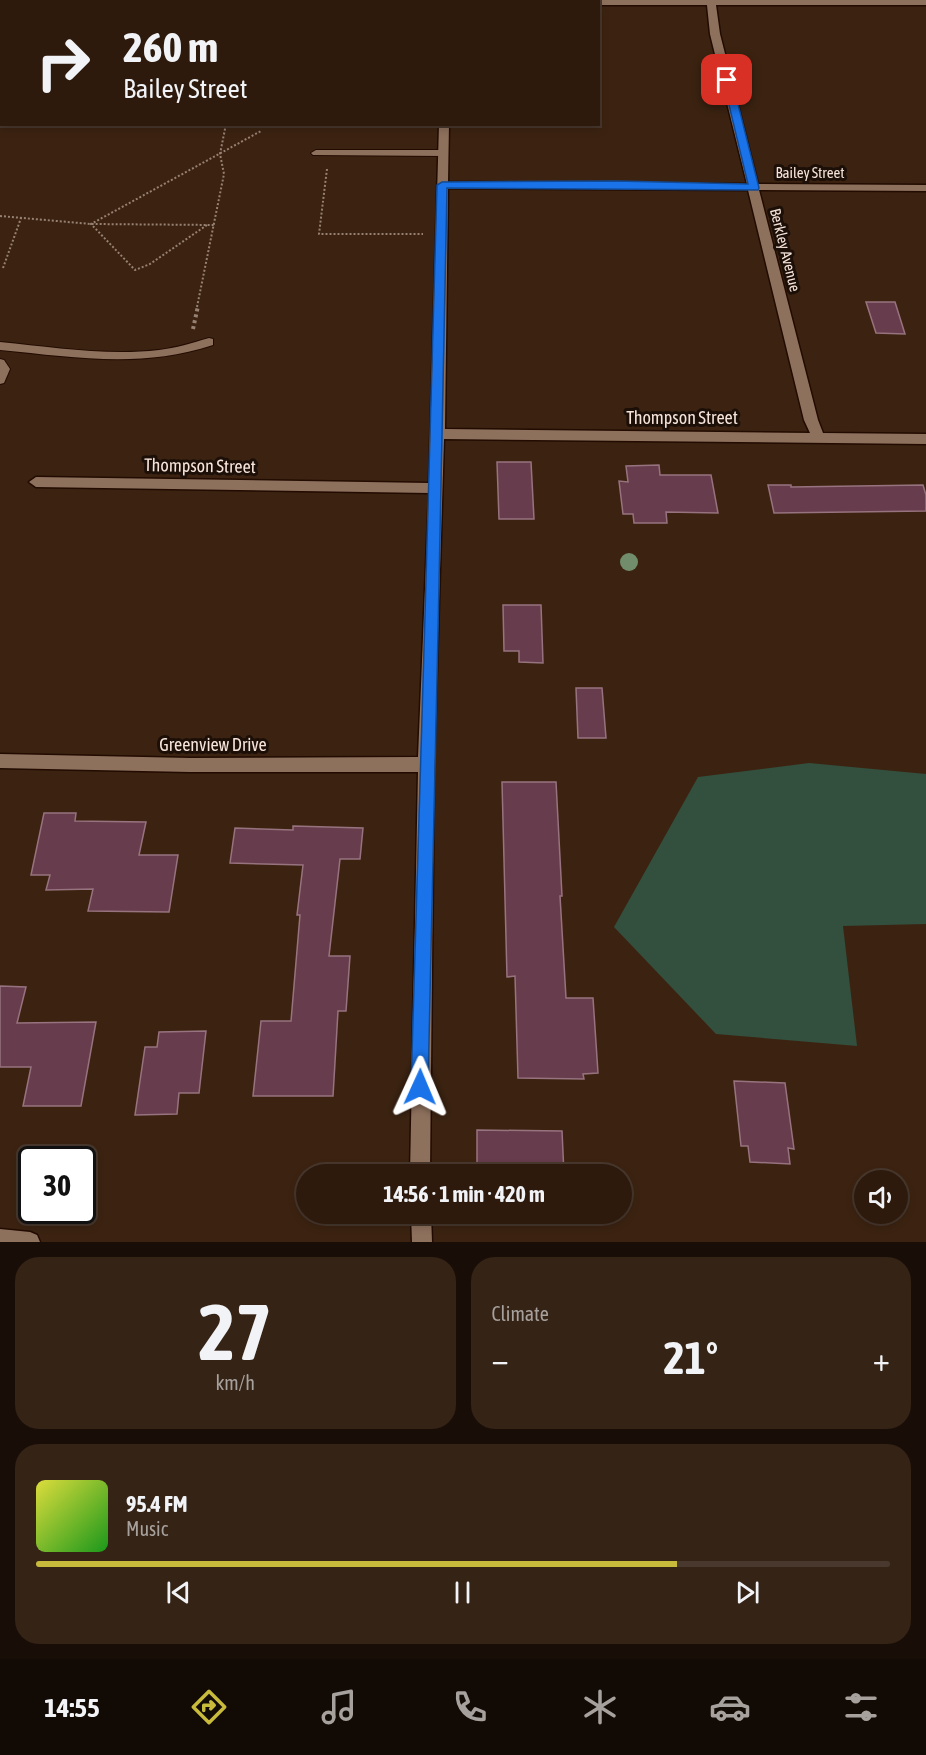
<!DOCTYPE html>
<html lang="en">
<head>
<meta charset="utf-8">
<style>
  body { margin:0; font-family:"Asap Condensed",sans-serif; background:#352316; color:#f1f3f6; height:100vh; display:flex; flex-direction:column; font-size:22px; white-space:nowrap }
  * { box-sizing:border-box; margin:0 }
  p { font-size:20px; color:#a7a19d }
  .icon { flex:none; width:33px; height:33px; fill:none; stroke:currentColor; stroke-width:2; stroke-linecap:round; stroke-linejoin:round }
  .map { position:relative; height:1242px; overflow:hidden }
  .sheet { display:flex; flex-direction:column; gap:15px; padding:15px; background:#190e07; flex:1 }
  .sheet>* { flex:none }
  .banner { position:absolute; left:0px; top:0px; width:600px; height:126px; box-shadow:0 3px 9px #0003,0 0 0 2px #48382e; background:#2d1a0d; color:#f1f3f6; overflow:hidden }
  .fabs { position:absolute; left:854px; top:1170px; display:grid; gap:12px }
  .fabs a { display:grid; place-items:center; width:54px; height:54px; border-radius:50%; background:#2d1a0d; box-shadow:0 3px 9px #0003,0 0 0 2px #48382e; font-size:30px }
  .speed { position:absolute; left:18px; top:1146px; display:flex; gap:12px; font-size:30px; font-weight:700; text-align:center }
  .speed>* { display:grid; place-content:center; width:78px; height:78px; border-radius:50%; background:#2d1a0d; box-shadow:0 3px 9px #0003,0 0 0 2px #48382e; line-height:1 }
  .speed .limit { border:3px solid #111; border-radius:9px; background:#fff; color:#111 }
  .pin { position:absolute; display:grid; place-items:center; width:51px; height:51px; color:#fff; margin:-26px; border-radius:12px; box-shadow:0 3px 9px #0006 }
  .me { position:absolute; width:66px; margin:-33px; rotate:1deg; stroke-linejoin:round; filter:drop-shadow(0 0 4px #0008) }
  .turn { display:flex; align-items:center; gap:21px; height:126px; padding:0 24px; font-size:27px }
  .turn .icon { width:78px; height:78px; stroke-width:2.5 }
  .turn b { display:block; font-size:42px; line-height:51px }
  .big { font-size:45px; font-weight:700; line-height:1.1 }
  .sheet .tile { flex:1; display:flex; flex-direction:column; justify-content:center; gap:9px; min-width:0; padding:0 21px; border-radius:24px; background:#352316 }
  .sheet .dial { align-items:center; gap:0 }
  .dial b { font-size:78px; line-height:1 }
  .song { display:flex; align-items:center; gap:18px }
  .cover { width:72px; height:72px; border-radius:9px; background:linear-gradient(135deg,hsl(60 70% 55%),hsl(120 70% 35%)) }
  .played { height:6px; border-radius:3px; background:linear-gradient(90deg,#c8bb3b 75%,#48382e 75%) }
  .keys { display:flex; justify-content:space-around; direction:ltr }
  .heat { display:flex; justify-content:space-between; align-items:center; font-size:33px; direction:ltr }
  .sheet .tiles { flex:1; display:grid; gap:15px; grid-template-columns:1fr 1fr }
  .tile:last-child { grid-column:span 2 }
  .trip { position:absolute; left:296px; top:1164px; width:336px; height:60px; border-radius:30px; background:#2d1a0d; box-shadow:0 3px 9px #0003,0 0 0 2px #48382e; font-weight:700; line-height:60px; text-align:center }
  .tab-bar { display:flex; height:96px; justify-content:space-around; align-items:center; background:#120a05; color:#a7a19d }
  .tab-bar .icon { width:42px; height:42px }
  .tab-bar .on { color:#c8bb3b }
  .tab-bar b { font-size:27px; color:#f1f3f6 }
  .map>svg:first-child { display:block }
</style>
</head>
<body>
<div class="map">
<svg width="926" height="1242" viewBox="0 0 926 1242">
  <rect width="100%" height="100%" fill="#3c2311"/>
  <polygon fill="#334f3e" points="809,763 926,774 926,924 843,926 857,1046 716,1034 614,927 698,777"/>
  <g fill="#673c4c" stroke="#97737f" stroke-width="1.5">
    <polygon points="866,302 895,302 905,334 876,333"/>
    <polygon points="497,462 531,462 534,519 499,519"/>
    <polygon points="659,465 660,475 711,475 718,513 666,512 667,523 634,523 633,514 623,514 619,481 628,482 626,466"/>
    <polygon points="768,485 791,485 791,487 923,485 926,495 926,511 774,513"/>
    <polygon points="503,605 541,605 543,663 519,662 519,651 504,651"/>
    <polygon points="576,688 602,688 606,738 578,738"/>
    <polygon points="502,782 556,782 562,896 560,896 566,998 593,998 598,1073 583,1074 584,1079 518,1078 515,976 507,977"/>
    <polygon points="44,813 76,813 75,821 146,822 139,855 178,855 169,912 88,911 93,889 46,890 50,875 31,875"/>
    <polygon points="293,826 363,828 360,859 340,859 329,956 350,956 346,1011 338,1011 333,1096 253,1096 261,1021 291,1021 300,915 297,915 303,865 230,863 235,828 293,830"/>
    <polygon points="0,986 26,987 17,1023 96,1022 81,1106 23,1106 31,1067 0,1067"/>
    <polygon points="206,1031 199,1093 179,1093 177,1114 135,1115 145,1047 157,1047 159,1032"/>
    <polygon points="734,1081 785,1083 794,1149 788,1148 790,1164 750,1162 748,1146 741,1146"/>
    <polygon points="477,1130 562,1131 564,1174 477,1174"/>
  </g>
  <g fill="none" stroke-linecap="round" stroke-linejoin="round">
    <g stroke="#220b00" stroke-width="2">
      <g id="service">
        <polygon points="316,150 443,150 448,153 443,156 313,155 311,153"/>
        <path d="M209 338 213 339V345C139 369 75 357 0 350V342C52 347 106 356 159 350 176 348 192 343 209 338Z"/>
        <polygon points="0,359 4,360 10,369 4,383 0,384"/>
      </g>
    </g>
    <g stroke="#220b00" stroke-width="3">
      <g id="minor">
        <rect x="444" y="0" width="10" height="2"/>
        <path d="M522 0H926V5H716L720 34 758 184 926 185V191L759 190 818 420 823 433 926 434V444L444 439 434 764 430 1174H410L418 772H190L0 768V754L190 758 418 757 429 493 36 487 29 482 36 477 429 483 439 124H449L448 182 747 184 710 34 707 5H598V2H521ZM448 188 748 190 804 420 810 433 445 429Z"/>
        <polygon points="411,1214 431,1214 432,1242 412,1242"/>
      </g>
    </g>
    <g stroke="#220b00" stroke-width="3">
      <polygon id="tertiary" points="0,1229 30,1232 37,1235 40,1242 0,1242"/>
    </g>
    <g stroke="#978173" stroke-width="2" stroke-dasharray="2 2" stroke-linecap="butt">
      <polyline points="327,169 319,234 423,234"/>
      <polyline points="0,216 91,224 214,225"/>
      <polyline points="207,225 150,264 135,270 91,224 261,131"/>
      <polyline points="3,268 21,218"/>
      <polyline points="197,307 224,174 220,154 226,124"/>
    </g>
    <polyline stroke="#978173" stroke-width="4" stroke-dasharray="3 3" stroke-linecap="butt" points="193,329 198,306"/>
    <use href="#service" fill="#8e715d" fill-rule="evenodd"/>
    <use href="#minor" fill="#8e715d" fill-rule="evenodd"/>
    <use href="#tertiary" fill="#8e715d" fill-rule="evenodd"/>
  </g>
  <circle fill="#718d6c" cx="629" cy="562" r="9"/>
  <path fill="#1a73e8" stroke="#114b97" stroke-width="1.5" d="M727 77 732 80 759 188 758 190 447 188C443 488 433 787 428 1087L426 1093 420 1096 413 1093 411 1087C418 786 431 486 437 185L442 182 616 181 748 184 723 80Z"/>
  <g text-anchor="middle" stroke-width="6" stroke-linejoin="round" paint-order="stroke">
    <g font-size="15" fill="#f6e4da" stroke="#1b0f08">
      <text x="810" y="178">Bailey Street</text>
      <text transform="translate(785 250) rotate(76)" y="5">Berkley Avenue</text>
    </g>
    <g font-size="18" fill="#f6e4da" stroke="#1b0f08">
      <text x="682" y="424">Thompson Street</text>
      <text transform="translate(200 466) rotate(1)" y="6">Thompson Street</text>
      <text x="213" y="751">Greenview Drive</text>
    </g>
  </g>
</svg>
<div class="fabs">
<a><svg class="icon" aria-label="sound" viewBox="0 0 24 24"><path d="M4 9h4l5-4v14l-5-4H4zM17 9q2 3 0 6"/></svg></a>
</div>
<div class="speed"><div class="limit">30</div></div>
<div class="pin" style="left:727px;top:80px;background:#d93025"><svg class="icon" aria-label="arrive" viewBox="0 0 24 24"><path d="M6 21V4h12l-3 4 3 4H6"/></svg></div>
<svg class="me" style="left:420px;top:1087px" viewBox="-20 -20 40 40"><path d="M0-17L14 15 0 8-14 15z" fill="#1a73e8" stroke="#fff" stroke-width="4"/></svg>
<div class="trip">14:56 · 1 min · 420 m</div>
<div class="banner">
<div class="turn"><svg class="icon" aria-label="right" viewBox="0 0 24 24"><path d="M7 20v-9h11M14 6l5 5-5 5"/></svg><div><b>260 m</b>Bailey Street</div></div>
</div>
</div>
<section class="sheet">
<div class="tiles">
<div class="tile dial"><b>27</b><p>km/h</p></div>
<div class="tile"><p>Climate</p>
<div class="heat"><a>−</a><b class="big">21°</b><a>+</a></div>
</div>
<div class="tile">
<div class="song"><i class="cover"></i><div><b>95.4 FM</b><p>Music</p></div></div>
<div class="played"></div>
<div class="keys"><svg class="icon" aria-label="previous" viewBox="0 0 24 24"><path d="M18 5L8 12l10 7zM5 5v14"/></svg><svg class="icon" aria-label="pause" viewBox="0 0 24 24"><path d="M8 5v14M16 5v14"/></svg><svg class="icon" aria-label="next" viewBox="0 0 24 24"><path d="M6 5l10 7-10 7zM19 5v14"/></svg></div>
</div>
</div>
</section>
<nav class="tab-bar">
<b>14:55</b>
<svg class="icon on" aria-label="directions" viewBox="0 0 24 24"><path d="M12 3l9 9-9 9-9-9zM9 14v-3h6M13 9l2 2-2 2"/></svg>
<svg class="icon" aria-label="music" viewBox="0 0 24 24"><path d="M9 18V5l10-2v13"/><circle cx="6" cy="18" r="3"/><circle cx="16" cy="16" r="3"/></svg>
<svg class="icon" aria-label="phone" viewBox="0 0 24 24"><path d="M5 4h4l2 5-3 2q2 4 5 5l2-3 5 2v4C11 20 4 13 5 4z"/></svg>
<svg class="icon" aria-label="climate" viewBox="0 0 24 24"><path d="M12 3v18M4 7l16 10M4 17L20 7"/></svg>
<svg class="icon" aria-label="car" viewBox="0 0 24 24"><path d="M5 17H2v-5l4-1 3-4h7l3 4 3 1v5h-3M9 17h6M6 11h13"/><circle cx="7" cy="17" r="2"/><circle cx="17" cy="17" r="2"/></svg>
<svg class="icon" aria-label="filters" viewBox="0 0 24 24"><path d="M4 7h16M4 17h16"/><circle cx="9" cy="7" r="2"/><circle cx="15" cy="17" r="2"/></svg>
</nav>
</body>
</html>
